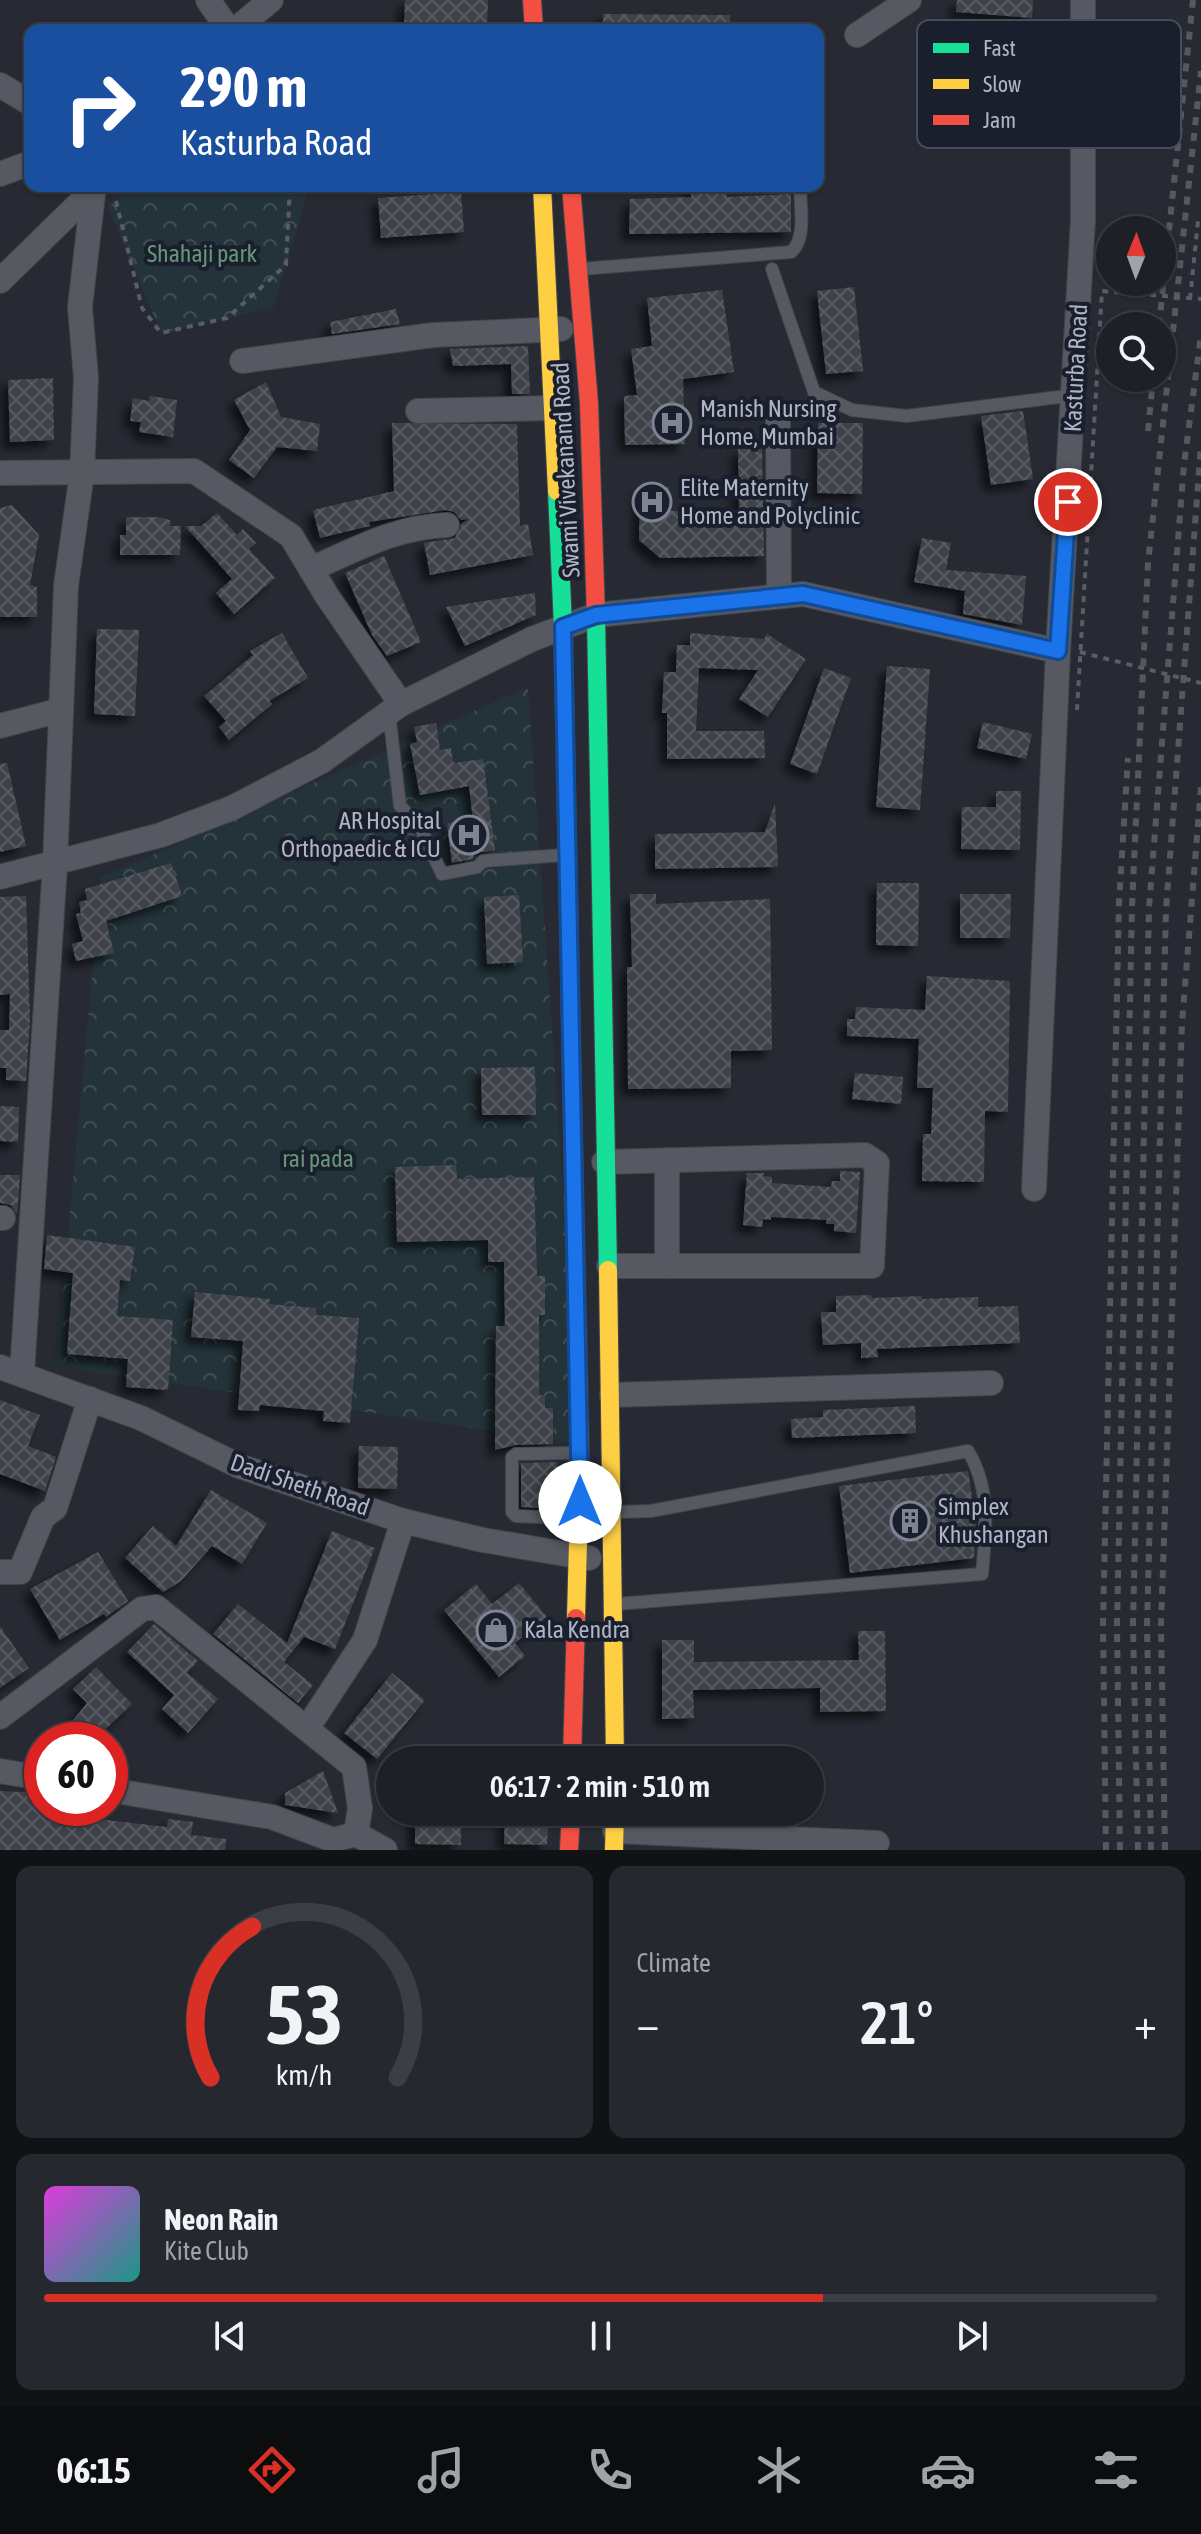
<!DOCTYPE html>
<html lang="en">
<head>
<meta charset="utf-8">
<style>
  body { margin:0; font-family:"Asap Condensed",sans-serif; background:#25282e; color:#f1f3f6; height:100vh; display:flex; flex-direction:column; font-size:30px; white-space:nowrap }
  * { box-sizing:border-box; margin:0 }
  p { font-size:26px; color:#a0a3a7 }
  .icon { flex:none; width:44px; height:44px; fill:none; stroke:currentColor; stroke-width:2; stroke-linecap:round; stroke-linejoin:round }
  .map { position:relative; height:1850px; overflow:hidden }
  .side { display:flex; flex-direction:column; gap:16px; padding:16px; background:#101215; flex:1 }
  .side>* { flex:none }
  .guide { position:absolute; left:24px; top:24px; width:800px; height:168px; border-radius:16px; box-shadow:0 2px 6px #0004,0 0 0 2px #3b3e43; background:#1a4fa0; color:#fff; overflow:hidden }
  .needle { width:52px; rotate:1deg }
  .fabs { position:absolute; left:1096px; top:216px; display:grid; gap:16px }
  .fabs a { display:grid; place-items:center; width:80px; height:80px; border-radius:50%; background:#1d2026; box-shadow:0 2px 6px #0004,0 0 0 2px #3b3e43; font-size:40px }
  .speed { position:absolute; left:24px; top:1722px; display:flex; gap:16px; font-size:40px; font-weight:700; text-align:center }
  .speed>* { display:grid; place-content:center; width:104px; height:104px; border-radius:50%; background:#1d2026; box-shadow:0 2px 6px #0004,0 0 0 2px #3b3e43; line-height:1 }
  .speed .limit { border:12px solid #d22; background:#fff; color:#111 }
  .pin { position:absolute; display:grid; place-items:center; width:68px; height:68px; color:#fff; margin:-34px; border:4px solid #fff; border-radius:50%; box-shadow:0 2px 8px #0007 }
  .me { position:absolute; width:88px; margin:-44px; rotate:0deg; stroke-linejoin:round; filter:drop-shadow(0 0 6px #0008) }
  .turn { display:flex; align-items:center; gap:28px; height:168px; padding:0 24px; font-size:36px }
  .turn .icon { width:104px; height:104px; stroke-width:2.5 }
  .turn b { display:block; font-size:56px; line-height:68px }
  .big { font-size:60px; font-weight:600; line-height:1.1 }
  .side .widget { flex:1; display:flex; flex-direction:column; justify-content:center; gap:12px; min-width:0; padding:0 28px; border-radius:16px; background:#25282e }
  .side .dial { align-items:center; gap:0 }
  .dial svg { height:208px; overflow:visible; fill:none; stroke:#3b3e43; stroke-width:7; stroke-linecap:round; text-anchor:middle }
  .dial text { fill:#f1f3f6; stroke:none }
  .song { display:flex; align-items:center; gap:24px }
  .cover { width:96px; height:96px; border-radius:12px; background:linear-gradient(135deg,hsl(300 70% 55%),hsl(170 70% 35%)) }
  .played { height:8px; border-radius:4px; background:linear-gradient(90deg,#d93025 70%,#3b3e43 70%) }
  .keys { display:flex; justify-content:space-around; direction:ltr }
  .heat { display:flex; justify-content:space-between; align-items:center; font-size:44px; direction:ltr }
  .side .tiles { flex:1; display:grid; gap:16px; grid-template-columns:1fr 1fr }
  .widget:last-child { grid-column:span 2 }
  .trip { position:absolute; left:376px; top:1746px; width:448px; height:80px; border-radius:40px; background:#1d2026; box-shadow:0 2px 6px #0004,0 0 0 2px #3b3e43; font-weight:600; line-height:80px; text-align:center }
  .tab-bar { display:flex; height:128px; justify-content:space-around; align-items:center; background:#0c0d0f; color:#a0a3a7 }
  .tab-bar .icon { width:56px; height:56px }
  .tab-bar .active { color:#d93025 }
  .tab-bar b { font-size:36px; color:#f1f3f6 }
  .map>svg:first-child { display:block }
</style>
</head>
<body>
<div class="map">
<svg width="1201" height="1850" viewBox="0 0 1201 1850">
  <defs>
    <pattern id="park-crowns" width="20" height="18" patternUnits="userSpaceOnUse" patternTransform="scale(2)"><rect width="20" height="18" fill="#233339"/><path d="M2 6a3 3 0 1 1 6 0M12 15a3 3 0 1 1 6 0" fill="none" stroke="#404e54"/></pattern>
    <pattern id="building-cross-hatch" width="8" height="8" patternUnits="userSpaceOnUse" patternTransform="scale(2)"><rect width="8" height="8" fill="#3f424a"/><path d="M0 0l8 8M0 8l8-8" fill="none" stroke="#585b63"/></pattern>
    <filter id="shadow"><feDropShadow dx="-7" dy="7" stdDeviation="4" flood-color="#0009"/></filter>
  </defs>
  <rect width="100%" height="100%" fill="#272a33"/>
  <g fill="url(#park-crowns)">
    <polygon points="133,186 310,186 273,308 161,333 108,207"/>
    <polygon points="528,687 581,1444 56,1366 101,878"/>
  </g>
  <g fill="url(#building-cross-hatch)" filter="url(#shadow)">
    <polygon points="405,0 488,0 487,30 404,30"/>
    <polygon points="957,0 1033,0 1032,18 956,12"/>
    <polygon points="603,14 730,15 730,30 603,30"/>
    <polygon points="691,186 727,186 727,197 791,194 791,232 629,234 630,199 691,197"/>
    <polygon points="461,192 464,232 381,238 378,198"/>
    <polygon points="854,287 863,371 826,374 817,291"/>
    <polygon points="722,290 734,372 683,379 685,444 625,445 624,396 637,395 631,349 652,346 647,298"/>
    <polygon points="396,309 400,324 332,334 330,322"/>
    <polygon points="528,346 530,394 512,394 511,364 453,366 450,349"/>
    <polygon points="53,378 54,440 10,442 8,380"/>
    <polygon points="266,382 281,417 320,424 317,451 277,447 254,478 229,460 250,430 234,400"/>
    <polygon points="150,396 177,400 173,437 139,432 141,422 130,421 133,398 149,401"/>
    <polygon points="1023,411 1033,479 991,485 981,416"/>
    <polygon points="392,423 517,424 520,526 528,524 533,555 430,575 424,543 455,538 462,523 469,519 461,520 454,512 446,510 369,522 370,526 320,538 313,510 394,491"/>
    <polygon points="818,423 863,423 862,494 817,493"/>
    <polygon points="738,449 762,449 764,556 660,558 639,540 640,487 669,487 669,511 739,510"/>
    <polygon points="12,505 39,535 30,585 37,587 37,617 0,617 0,508"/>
    <polygon points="217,513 237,535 243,529 256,543 249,549 275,578 234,614 216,593 232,579 185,526 201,526"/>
    <polygon points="126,517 158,517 170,520 170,526 181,526 180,555 120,555 120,535 126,535"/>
    <polygon points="922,538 951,543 946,570 1026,576 1022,625 963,614 965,591 914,582"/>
    <polygon points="384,556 421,642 387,656 372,635 345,573"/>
    <polygon points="535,593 536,615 465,646 446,607"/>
    <polygon points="97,629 139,630 135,716 94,714"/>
    <polygon points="282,633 308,678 269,701 272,704 229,740 219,727 226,721 204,696 253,655 250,651"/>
    <polygon points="690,633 764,639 767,634 806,659 768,717 739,699 758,670 699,668 696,731 764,731 765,758 667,759 667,713 662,713 664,672 676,672 677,645 690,645"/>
    <polygon points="887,666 930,669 920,810 876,807"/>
    <polygon points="824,668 851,678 817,774 790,764"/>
    <polygon points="983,722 1032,734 1026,759 977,748"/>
    <polygon points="436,723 440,750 451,748 453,763 483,759 495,850 474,853 473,859 452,863 447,823 473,820 469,786 420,795 410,744 417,742 414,727"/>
    <polygon points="7,763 26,846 0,852 0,764"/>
    <polygon points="996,791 1021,791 1020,850 961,849 962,807 996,807"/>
    <polygon points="775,804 778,867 655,869 655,834 765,832"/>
    <polygon points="171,863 182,896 106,921 114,953 76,961 72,944 83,941 76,914 81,913 79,902 87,900 85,889"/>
    <polygon points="877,883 919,883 918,946 876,945"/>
    <polygon points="630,894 656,894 656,904 770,899 772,1050 731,1051 731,1088 628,1089 627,967 632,967"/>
    <polygon points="960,894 1011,894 1010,938 960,938"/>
    <polygon points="519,895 523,962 487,964 484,897"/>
    <polygon points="26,896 30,1019 26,1081 6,1080 6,1068 0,1068 0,1030 9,1030 10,994 0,995 0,897"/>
    <polygon points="927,976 1010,981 1008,1112 985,1111 984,1182 922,1181 923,1134 931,1134 933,1088 917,1088 919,1039 847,1036 847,1019 855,1019 856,1007 925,1010"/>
    <polygon points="535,1067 536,1115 482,1115 481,1068"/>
    <polygon points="855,1073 903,1077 901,1104 852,1099"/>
    <polygon points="0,1106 19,1107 18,1142 0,1141"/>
    <polygon points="456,1165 457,1179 534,1177 537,1276 545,1276 545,1315 539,1315 539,1395 545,1396 545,1408 553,1408 553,1444 516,1445 495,1450 496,1326 505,1326 504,1262 488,1262 488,1240 397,1242 395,1167"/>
    <polygon points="840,1171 860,1172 856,1233 834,1231 834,1224 826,1224 827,1220 771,1217 771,1220 763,1219 762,1227 743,1225 747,1173 764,1173 764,1176 772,1177 772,1183 831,1187 832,1181 840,1181"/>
    <polygon points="0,1175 20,1175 17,1214 11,1205 0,1203"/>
    <polygon points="47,1235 135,1247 130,1281 120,1280 117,1316 173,1320 168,1390 126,1387 128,1359 67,1354 73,1273 44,1269"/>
    <polygon points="195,1292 270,1299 269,1304 316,1308 316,1315 359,1318 350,1423 323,1421 324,1411 260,1405 259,1411 238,1410 243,1341 191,1337"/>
    <polygon points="871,1295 872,1298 922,1296 922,1299 978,1297 978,1307 1018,1306 1020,1343 877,1349 878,1357 861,1358 861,1343 823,1345 821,1312 836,1312 836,1296"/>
    <polygon points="0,1400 40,1415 28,1446 56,1457 45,1491 0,1474"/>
    <polygon points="915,1406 916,1433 792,1438 791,1419 823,1417 823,1410"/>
    <polygon points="359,1446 398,1447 397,1489 358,1488"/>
    <polygon points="558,1462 557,1509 521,1507 521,1463"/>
    <polygon points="968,1471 976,1522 974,1558 850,1573 839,1486"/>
    <polygon points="211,1490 267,1523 242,1564 212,1546 181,1581 163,1592 125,1558 153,1526 176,1546"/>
    <polygon points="332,1531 375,1548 335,1649 304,1637 284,1662 313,1685 298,1703 213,1634 238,1604 287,1643"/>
    <polygon points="98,1552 128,1601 106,1617 104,1614 60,1640 30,1589"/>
    <polygon points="519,1583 547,1617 515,1643 525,1656 499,1677 444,1610 476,1584 492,1604"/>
    <polygon points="154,1624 198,1661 187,1673 218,1699 188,1733 162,1709 174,1695 127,1652"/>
    <polygon points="0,1626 29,1668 0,1688"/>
    <polygon points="858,1631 885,1631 886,1711 820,1712 820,1688 693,1690 694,1718 662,1719 662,1640 694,1640 694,1662 859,1660"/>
    <polygon points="96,1667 132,1704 94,1740 57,1740 87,1703 73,1689"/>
    <polygon points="392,1673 425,1700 377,1759 344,1733"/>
    <polygon points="323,1771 338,1813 285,1805 285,1793"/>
    <polygon points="0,1791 42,1793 42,1808 99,1808 98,1819 167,1827 168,1819 193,1822 191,1835 226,1839 225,1850 0,1850"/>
    <polygon points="415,1812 461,1812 461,1845 415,1844"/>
    <polygon points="505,1812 549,1812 547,1845 504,1844"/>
  </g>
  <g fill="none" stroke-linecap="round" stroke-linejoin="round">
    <g stroke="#43454c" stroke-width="14">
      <g id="lane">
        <path d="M581 269 791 252C807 239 800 205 800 186"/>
        <polyline points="772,269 814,392 852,410 907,416 1075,395"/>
        <polyline points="389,713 400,806 420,827 442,874 477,867 483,861 563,855"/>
        <polyline points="562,1518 516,1516 512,1512 512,1457 516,1454 568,1453 575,1457"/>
        <path d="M617 1604 982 1574C986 1531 991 1489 968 1451L651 1511 617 1512"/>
      </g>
    </g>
    <g stroke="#43454c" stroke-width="26">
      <g id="street">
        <polyline points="208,0 229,30"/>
        <polyline points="235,30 271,0"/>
        <polyline points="857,35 909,0"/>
        <polyline points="0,85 30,103"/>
        <polyline points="0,174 30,163"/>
        <polyline points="0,281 95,188"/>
        <polyline points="242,361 433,335 561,329"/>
        <polyline points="418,411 553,408"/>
        <polyline points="778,419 779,596"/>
        <polyline points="0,473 194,471 291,536 327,596 401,704"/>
        <path d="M311 569C357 549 395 527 447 525"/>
        <polyline points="0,726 61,710"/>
        <polyline points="0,877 161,835 232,808 322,761 401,704 532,639 596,615 803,594 1058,651 1083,220 1083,0"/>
        <polyline points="604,1162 865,1155 877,1163 872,1266 609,1266"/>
        <polyline points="1034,1189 1058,651"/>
        <polyline points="0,1218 3,1218"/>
        <polyline points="667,1265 667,1160"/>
        <polyline points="0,1367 141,1418 239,1466 403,1521 483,1540 589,1558"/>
        <polyline points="22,1373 55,865 66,586 82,473 86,378 80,307 93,194 89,186"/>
        <polyline points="612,1395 991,1383"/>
        <polyline points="0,1572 20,1572 43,1517 55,1508 90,1399"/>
        <polyline points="0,1717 142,1609 156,1607 354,1767 360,1808 356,1834"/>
        <polyline points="308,1727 365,1640 403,1521"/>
        <polyline points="0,1771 42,1778"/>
        <polyline points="110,1790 272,1817 333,1840 356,1834 385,1850"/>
        <polyline points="615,1831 877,1843"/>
      </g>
    </g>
    <g stroke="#444750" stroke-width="20">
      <g id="fast">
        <polyline points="557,491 563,627 573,1133"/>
        <polyline points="596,617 608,1270"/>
      </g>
    </g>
    <g stroke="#444750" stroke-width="20">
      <g id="slow">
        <polyline points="542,186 557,491"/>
        <polyline points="573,1133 580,1465 576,1618"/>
        <polyline points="608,1270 615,1760"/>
        <polyline points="614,1850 615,1812"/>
      </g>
    </g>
    <g stroke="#444750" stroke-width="20">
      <g id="jam">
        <polyline points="532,0 534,30"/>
        <polyline points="571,186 589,403 596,617"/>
        <polyline points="572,1760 576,1618"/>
        <polyline points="569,1850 571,1812"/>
      </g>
    </g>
    <g stroke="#595d65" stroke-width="4" stroke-dasharray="6 6" stroke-linecap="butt">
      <polyline points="116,201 142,308 161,333 227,318 286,265 290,186"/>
      <polyline points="1190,299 1198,221"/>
    </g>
    <use href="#lane" stroke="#565961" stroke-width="12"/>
    <use href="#street" stroke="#565961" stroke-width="24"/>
    <use href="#fast" stroke="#16e098" stroke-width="18"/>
    <use href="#slow" stroke="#ffcf43" stroke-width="18"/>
    <use href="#jam" stroke="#f24e42" stroke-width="18"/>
    <g stroke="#54585f" stroke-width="6" stroke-dasharray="8 8" stroke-linecap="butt">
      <polyline points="1159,326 1193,0"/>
      <polyline points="1148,431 1153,378"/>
      <polyline points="1106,1850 1103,1624 1119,903 1128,758"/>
      <polyline points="1120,1850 1117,1626 1132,906 1148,563 1201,71"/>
      <polyline points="1138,1850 1133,1626 1149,908 1184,464 1201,335"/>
      <polyline points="1151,1850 1147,1625 1166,910 1201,445"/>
      <polyline points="1165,1850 1161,1625 1182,1023 1201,787"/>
    </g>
    <g stroke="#595d65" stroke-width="4" stroke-dasharray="6 6" stroke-linecap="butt">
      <polyline points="1080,652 1201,683"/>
      <polyline points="1077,710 1102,291 1201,299"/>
    </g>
  </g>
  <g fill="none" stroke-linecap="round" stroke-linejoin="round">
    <g stroke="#114b97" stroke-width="20">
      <polyline id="route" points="580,1502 563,627 596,615 803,594 1058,651 1068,502"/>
    </g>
    <use href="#route" stroke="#1a73e8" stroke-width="14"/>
  </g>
  <defs>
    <g id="hospital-ring" transform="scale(2)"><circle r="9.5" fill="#1a1f2d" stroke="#7f8492" stroke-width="1.5"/><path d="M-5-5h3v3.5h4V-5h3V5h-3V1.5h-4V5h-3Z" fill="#7f8492"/></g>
    <g id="building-ring" transform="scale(2)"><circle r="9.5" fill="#1a1f2d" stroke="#7f8492" stroke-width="1.5"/><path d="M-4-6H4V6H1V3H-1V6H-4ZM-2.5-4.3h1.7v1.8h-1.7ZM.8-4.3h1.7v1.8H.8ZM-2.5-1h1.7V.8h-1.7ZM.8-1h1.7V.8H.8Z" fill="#7f8492"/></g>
    <g id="shop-ring" transform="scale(2)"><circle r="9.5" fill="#1a1f2d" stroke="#7f8492" stroke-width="1.5"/><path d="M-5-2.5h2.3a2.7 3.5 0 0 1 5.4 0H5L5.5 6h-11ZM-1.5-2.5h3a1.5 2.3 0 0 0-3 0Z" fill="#7f8492"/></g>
  </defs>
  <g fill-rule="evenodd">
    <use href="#hospital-ring" x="672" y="423"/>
    <use href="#hospital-ring" x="652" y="502"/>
    <use href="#hospital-ring" x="469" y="835"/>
    <use href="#building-ring" x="910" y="1521"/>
    <use href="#shop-ring" x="496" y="1630"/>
  </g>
  <g text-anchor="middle" stroke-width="8" stroke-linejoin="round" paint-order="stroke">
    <g font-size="24" fill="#669677" stroke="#1a1f2d">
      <text x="202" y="262">Shahaji park</text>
      <text x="318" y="1167">rai pada</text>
    </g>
    <g font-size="24" fill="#afb5c5" stroke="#1a1f2d">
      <text transform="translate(1076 368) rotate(-87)" y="8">Kasturba Road</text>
      <text transform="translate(566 470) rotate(-93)" y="8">Swami Vivekanand Road</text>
      <text transform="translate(300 1485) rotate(19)" y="8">Dadi Sheth Road</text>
    </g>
    <g font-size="24" fill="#afb5c5" stroke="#1a1f2d" text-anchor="start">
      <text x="700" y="417">Manish Nursing<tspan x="700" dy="28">Home, Mumbai</tspan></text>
      <text x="680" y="496">Elite Maternity<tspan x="680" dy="28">Home and Polyclinic</tspan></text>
      <text x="441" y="829" text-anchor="end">AR Hospital<tspan x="441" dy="28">Orthopaedic &amp; ICU</tspan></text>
      <text x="938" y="1515">Simplex<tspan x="938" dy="28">Khushangan</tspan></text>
      <text x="524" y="1638">Kala Kendra</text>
    </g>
  </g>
  <rect x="917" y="20" width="264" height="128" rx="12" fill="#1a1f2d" stroke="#474c5b" stroke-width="2"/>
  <rect x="933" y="43" width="36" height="10" fill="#16e098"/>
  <rect x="933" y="79" width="36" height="10" fill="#ffcf43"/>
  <rect x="933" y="115" width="36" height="10" fill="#f24e42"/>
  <g font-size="22" fill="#afb5c5">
    <text x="983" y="56">Fast</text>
    <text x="983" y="92">Slow</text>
    <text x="983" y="128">Jam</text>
  </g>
</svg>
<div class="fabs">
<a><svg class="needle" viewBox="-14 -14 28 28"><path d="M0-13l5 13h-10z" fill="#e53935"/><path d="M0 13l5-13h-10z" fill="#a0a3a7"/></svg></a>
<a><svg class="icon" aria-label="search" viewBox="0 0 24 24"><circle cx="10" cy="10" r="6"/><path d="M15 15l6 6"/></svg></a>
</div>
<div class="speed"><div class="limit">60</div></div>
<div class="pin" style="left:1068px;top:502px;background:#d93025"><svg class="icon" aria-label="arrive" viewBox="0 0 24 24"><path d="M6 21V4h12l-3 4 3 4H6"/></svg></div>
<svg class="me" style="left:580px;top:1502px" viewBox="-20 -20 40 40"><circle r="19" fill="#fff"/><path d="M0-13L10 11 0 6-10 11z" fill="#1a73e8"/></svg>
<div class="trip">06:17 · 2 min · 510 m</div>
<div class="guide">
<div class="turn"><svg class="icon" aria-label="right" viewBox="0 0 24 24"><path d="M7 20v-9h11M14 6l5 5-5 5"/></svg><div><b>290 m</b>Kasturba Road</div></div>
</div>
</div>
<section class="side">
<div class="tiles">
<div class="widget dial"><svg viewBox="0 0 100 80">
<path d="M14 69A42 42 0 1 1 86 69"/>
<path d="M14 69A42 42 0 0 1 30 11" stroke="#d93025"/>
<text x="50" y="56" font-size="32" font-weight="700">53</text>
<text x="50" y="72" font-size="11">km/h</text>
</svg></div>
<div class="widget"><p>Climate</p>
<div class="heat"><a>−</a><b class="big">21°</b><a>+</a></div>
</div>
<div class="widget">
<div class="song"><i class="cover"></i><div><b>Neon Rain</b><p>Kite Club</p></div></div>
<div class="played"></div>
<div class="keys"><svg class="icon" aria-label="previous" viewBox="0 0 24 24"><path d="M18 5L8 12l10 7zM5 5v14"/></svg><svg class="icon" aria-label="pause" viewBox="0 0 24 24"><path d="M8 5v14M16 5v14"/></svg><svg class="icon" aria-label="next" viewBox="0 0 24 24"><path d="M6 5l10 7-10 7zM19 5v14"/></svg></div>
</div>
</div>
</section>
<nav class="tab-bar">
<b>06:15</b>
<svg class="icon active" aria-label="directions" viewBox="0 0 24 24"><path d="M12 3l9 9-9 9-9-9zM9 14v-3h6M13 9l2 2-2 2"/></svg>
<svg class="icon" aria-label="music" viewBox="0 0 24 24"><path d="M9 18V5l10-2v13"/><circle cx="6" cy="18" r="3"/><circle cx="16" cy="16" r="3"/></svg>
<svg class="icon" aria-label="phone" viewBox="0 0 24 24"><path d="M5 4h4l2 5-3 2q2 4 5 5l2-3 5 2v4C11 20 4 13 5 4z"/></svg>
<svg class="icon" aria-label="climate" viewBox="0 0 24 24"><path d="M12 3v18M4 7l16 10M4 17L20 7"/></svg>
<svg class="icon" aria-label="car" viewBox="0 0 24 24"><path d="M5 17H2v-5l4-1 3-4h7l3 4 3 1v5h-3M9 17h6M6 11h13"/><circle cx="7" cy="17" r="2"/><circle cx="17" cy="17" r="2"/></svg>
<svg class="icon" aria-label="filters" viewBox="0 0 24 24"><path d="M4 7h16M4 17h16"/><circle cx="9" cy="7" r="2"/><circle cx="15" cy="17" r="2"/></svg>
</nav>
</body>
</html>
